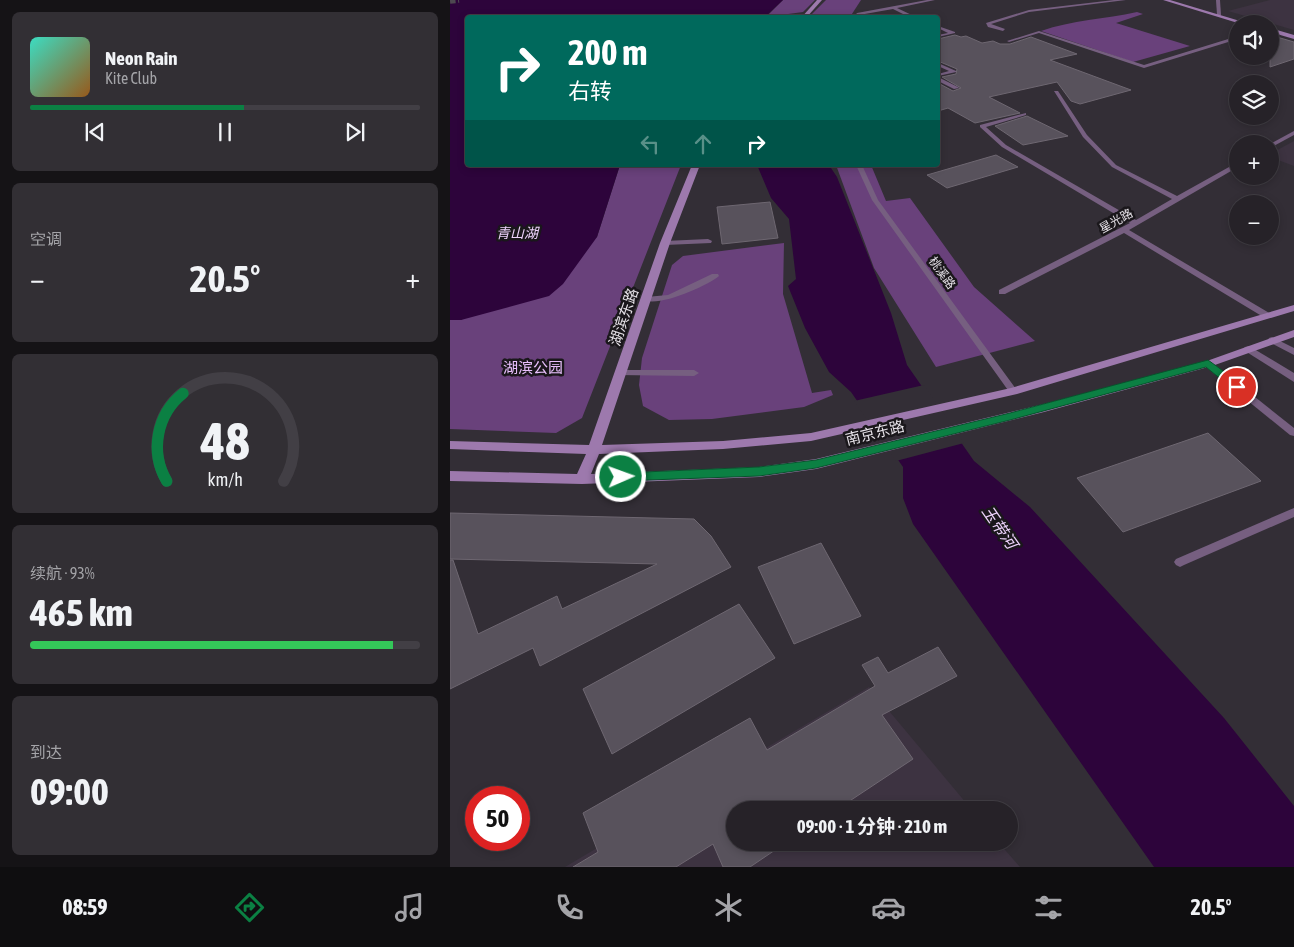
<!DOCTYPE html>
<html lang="zh">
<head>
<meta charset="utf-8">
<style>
  body { margin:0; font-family:"Asap Condensed","Noto Sans SC",sans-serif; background:#322f34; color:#f1f3f6; height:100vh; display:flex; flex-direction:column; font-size:19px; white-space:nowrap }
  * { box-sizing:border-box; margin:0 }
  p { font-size:16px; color:#a4a4a8 }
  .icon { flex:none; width:28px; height:28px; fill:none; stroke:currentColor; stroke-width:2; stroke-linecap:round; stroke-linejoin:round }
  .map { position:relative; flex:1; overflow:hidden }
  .sheet { display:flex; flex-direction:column; gap:12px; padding:12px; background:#151316; width:450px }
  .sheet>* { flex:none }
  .hud { position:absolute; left:15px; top:15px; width:475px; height:152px; border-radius:5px; box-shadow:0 2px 8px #0003,0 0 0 1px #423f45; background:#00695c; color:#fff; overflow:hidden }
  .tools { position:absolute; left:779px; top:15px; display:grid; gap:10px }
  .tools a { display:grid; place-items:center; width:50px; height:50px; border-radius:50%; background:#262228; box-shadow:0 2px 8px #0003,0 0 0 1px #423f45; font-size:25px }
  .speed { position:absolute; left:15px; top:786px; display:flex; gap:10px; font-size:25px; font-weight:700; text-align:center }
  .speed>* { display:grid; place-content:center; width:65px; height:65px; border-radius:50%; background:#262228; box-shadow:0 2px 8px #0003,0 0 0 1px #423f45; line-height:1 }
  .speed .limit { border:8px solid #d22; background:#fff; color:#111 }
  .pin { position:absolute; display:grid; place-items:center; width:42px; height:42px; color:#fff; margin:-21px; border:2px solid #fff; border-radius:50%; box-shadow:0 1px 5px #0007 }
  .me { position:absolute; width:55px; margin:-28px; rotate:88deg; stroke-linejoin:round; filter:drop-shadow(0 0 4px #0008) }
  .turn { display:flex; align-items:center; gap:18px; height:105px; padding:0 20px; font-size:22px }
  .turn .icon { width:65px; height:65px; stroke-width:2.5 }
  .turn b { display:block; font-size:35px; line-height:42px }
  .lanes { display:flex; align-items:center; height:48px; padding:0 20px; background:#0003; justify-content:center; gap:25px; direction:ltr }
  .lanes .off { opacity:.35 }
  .big { font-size:38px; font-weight:700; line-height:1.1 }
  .sheet .widget { flex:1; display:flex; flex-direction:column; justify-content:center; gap:8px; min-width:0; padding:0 18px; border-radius:8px; background:#322f34 }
  .sheet .dial { align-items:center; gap:0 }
  .dial svg { height:130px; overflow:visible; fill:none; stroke:#423f45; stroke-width:7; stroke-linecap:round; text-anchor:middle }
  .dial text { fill:#f1f3f6; stroke:none }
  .song { display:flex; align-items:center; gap:15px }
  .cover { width:60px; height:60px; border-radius:8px; background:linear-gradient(135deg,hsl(170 70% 55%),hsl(30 70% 35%)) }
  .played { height:5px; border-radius:2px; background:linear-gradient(90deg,#0b8043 55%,#423f45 55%) }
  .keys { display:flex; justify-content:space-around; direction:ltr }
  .heat { display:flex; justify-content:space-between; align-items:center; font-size:28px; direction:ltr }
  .charge { height:8px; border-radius:4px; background:linear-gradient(90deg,#34c759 93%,#423f45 0) }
  .trip { position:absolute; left:276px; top:801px; width:292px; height:50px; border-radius:25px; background:#262228; box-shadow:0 2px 8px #0003,0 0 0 1px #423f45; font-weight:700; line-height:50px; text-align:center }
  .menu { display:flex; height:80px; justify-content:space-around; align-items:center; background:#0f0e10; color:#a4a4a8 }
  .menu .icon { width:35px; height:35px }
  .menu .active { color:#0b8043 }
  .menu b { font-size:22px; color:#f1f3f6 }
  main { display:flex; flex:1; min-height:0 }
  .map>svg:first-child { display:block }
</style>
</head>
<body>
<main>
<section class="sheet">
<div class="widget">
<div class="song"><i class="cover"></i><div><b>Neon Rain</b><p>Kite Club</p></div></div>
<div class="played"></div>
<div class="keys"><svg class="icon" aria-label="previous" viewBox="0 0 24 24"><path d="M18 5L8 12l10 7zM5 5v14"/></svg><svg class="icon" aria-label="pause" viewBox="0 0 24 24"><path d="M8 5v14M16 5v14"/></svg><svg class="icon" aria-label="next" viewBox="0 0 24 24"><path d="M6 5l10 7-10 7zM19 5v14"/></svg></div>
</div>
<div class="widget"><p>空调</p>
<div class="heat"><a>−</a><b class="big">20.5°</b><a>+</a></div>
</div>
<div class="widget dial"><svg viewBox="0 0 100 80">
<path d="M14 69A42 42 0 1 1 86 69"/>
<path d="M14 69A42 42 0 0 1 24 15" stroke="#0b8043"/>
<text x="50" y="56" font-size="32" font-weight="700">48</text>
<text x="50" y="72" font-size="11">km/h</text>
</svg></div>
<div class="widget"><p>续航 · 93%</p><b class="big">465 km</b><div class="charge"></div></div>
<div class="widget"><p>到达</p><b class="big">09:00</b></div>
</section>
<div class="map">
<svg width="844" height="867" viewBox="0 0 844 867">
  <rect width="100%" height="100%" fill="#332e36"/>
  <g fill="#3d3341">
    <polygon points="820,0 844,0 844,30 778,11"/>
    <polygon points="844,141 844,166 820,157 820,154"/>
    <polygon points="419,687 522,810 285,810 285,842 549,843 570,867 115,867"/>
  </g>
  <g fill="#69417b">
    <polygon points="333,0 365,0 353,12 316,17"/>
    <polygon points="376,0 411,0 400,17 359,17"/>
    <path d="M687 12 693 14 666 23 740 46 683 62 591 31C622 20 655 19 687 12Z"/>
    <polygon points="170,165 231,165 132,418 106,433 0,429 0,320 11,320 147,237"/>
    <polygon points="386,165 421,165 436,201 460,198 524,287 585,341 486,367 424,268"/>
    <polygon points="334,243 333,294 362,393 381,390 383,395 354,407 262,419 219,420 193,406 189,385 192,358 222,265 233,256"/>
  </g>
  <g fill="#2d043b">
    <polygon points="0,0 333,0 315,17 244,15 241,18 18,18 18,165 170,165 147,237 113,284 99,296 11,320 0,320"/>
    <polygon points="307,165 379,165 387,177 441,313 457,365 524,461 580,507 774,718 844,806 844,867 704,867 463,524 453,498 453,467 401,392 379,372 355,328 338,286 346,279 339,219 321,198"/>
  </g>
  <polygon fill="#332e36" points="474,385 514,443 446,461 404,401"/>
  <g fill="#58525c" stroke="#6e6771">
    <polygon points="505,35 511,37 516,36 532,43 543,41 550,44 560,44 581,37 627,54 600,60 681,90 630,104 621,101 607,82 539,97 570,113 525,123 498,108 488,111 488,83 503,91 511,88 492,77 506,74 507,69 488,61 488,39"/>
    <polygon points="820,35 844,42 844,59 820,67"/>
    <polygon points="577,116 618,136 573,145 545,126"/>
    <polygon points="546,155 568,167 497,188 477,175"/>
    <polygon points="320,202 328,238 272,244 267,207"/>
    <polygon points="758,433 811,481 673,532 627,478"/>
    <polygon points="0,513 244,519 261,536 281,567 90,666 83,648 0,689 0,560 3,560 28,634 107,596 112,609 207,564 0,559"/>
    <polygon points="371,543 411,616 344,644 308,567"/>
    <polygon points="289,604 325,658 162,754 133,689"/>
    <polygon points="488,647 507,676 432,715 463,759 386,810 285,810 285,842 337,842 300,867 273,867 263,844 226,867 123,867 148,852 133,813 300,718 317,750 425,686 412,665 428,657 438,673"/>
  </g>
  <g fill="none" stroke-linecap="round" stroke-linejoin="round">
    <polyline stroke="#4e4951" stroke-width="5.5" stroke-dasharray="5.5 2.5" stroke-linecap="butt" points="0,1 9,0"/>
    <g fill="#765f80" fill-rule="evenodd">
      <polygon points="477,0 485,0 447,8 468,18 461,18 443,9 409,15 407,18 403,18 407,13"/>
      <polygon points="664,0 676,0 579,12 541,24 555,29 553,31 538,27 536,23 579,10"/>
      <polygon points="766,0 770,0 771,15 769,16 767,15"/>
      <polygon points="488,26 505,32 505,33 488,37 488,35 498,33 488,28"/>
      <polygon points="589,31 694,65 788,36 788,39 694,68 589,33 559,42 557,41"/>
      <polygon points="488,63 506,71 506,72 488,76 488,74 499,71 488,66"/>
      <polygon points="488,77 508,87 509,88 504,89 488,81"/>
      <polygon points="604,91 608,91 637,135 666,165 727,196 788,162 788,167 679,230 821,314 821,318 815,318 674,233 555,294 549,294 549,290 680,223 552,147 530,127 530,125 576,113 576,115 536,127 556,145 686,220 722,199 662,167 633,137"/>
      <polygon points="844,131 844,135 820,148 820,144"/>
      <polygon points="406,165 412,165 428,200 566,389 568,391 566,393 560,393 422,200"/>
      <polygon points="258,239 262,241 261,243 215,245 211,243 215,241"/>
      <path d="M262 274H268L269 276C257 286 206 309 192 299L196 297 218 295Z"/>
      <polygon points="822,337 844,348 844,355 819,342 818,340 819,338"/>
      <polygon points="758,361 761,362 844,428 844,436 840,435 755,366 753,364 755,362"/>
      <polygon points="170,370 244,370 249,373 244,376 167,375 165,373"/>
      <polygon points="844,508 844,517 734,565 730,567 726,565 724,562 726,559"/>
    </g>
    <polygon fill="#765f80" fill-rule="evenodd" points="799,346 844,373 844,382 795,351 793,349 795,347"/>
    <g fill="#9d79ad" fill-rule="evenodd">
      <polygon points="367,0 372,0 356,18 351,18"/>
      <polygon points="713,0 720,0 800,24 791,24"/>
      <polygon points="820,28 844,35 844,39 820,32"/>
      <polygon points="242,165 250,165 220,243 152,445 273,441 361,433 561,388 844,305 844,311 567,394 361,441 273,449 149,454 141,474 309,467 366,459 594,404 754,362 844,330 844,337 762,366 594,412 366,469 309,477 132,484 0,481 0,471 127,474 136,454 0,449 0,441 139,445 210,243"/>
    </g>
  </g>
  <polygon fill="#0b8043" stroke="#07532c" points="758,360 791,384 792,387 791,389 783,389 756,367 560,420 366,468 309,476 171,481 165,477 171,473 309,467 366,460 560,413"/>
  <g text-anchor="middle" stroke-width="5" stroke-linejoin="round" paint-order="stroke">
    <g font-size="12" fill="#e5e1e7" stroke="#1a171b">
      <text transform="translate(666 221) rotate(-29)" y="4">星光路</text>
      <text transform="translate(492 273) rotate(54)" y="4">桃溪路</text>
    </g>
    <g font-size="14" font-style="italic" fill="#eed3fc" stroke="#1a171b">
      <text x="67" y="238">青山湖</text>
    </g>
    <g font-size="15" fill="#e5e1e7" stroke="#1a171b">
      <text transform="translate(174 317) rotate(-71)" y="5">湖滨东路</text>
      <text transform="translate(425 433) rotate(-14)" y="5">南京东路</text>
    </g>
    <g font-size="15" fill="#e9c0fd" stroke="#1a171b">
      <text x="83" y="373">湖滨公园</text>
    </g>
    <g font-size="16" font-style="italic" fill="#eed3fc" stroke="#1a171b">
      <text transform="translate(550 527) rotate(55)" y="6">玉带河</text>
    </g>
  </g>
</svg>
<div class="tools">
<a><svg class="icon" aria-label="sound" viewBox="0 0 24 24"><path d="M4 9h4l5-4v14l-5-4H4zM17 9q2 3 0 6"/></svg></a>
<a><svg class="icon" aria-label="layers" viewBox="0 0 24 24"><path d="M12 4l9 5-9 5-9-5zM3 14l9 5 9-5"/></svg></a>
<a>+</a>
<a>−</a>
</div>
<div class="speed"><div class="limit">50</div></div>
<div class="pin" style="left:787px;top:387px;background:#d93025"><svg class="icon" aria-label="arrive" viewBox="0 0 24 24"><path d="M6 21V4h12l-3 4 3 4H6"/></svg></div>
<svg class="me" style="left:171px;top:477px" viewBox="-20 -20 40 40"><circle r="17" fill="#0b8043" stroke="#fff" stroke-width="3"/><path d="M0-11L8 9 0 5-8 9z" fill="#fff"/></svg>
<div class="trip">09:00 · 1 分钟 · 210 m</div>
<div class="hud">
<div class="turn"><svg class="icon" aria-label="right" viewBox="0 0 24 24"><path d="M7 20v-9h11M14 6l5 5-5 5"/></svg><div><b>200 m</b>右转</div></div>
<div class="lanes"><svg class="icon off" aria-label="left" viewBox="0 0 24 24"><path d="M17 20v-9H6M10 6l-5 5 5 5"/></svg><svg class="icon off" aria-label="ahead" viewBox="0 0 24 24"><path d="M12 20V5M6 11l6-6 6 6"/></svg><svg class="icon" aria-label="right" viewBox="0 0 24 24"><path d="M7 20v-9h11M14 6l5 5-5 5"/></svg></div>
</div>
</div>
</main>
<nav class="menu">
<b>08:59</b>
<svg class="icon active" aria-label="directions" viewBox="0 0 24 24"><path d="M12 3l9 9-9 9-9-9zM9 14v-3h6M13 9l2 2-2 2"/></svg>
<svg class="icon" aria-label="music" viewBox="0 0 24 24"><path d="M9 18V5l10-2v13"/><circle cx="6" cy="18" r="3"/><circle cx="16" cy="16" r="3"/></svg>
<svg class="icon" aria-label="phone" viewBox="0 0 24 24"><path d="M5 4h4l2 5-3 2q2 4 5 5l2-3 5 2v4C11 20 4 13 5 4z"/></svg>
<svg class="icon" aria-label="climate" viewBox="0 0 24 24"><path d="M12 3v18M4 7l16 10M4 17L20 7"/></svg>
<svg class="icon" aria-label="car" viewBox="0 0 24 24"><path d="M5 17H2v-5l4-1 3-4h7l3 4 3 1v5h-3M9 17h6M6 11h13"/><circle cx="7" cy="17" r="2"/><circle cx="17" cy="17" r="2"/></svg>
<svg class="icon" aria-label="filters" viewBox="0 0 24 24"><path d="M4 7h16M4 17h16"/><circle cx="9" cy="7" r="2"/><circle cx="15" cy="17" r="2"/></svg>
<b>20.5°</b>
</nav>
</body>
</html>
